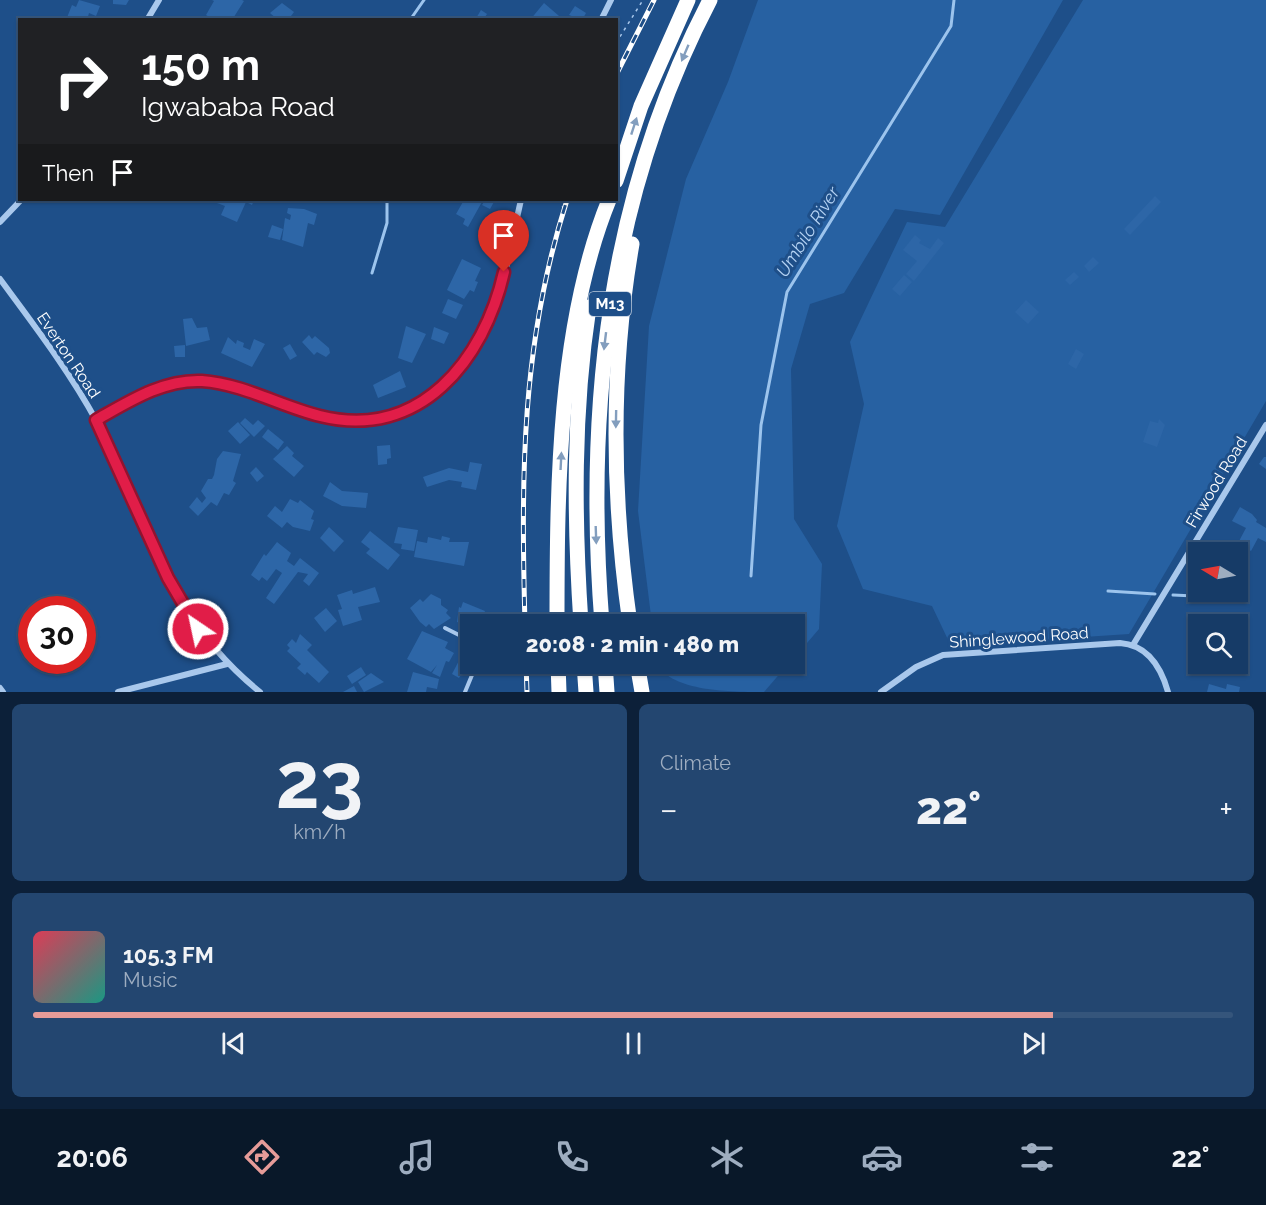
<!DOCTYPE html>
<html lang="en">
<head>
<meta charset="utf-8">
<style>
  body { margin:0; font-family:Raleway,sans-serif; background:#234670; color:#f1f3f6; height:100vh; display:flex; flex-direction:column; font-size:22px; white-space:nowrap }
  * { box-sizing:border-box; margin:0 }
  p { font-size:20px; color:#9eadc0 }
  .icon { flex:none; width:33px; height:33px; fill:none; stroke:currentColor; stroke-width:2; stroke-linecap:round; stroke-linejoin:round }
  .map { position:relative; height:692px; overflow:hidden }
  .drawer { display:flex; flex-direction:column; gap:12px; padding:12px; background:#0c2039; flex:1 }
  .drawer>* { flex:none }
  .hud { position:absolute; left:18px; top:18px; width:600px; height:183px; border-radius:0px; box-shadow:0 2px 4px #0004,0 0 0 2px #35557b; background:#202124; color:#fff; overflow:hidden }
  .needle { width:39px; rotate:280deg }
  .tools { position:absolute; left:1188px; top:542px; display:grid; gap:12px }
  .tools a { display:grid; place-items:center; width:60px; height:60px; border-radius:0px; background:#163b67; box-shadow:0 2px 4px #0004,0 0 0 2px #35557b; font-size:30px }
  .speed { position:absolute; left:18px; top:596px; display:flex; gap:12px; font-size:30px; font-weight:700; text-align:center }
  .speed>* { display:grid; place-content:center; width:78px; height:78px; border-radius:50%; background:#163b67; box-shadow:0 2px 4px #0004,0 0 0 2px #35557b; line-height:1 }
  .speed .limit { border:9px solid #d22; background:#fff; color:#111 }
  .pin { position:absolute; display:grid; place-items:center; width:51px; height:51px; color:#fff; margin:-62px -26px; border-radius:50% 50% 50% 0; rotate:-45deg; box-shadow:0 0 6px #0007 }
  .pin .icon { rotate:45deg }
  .me { position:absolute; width:66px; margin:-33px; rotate:326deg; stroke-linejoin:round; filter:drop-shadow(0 0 4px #0008) }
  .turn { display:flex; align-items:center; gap:21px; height:126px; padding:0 24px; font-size:27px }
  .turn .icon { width:78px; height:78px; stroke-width:2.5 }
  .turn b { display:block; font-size:42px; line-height:51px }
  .then { display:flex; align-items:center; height:57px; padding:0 24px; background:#0003; gap:12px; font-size:22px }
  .big { font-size:45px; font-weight:800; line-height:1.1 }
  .drawer .widget { flex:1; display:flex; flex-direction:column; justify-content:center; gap:9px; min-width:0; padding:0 21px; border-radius:9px; background:#234670 }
  .drawer .dial { align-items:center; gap:0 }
  .dial b { font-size:78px; line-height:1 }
  .song { display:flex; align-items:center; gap:18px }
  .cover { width:72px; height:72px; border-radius:9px; background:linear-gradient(135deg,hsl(350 70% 55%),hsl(170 70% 35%)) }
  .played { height:6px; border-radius:3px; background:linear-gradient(90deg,#e69b98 85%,#35557b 85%) }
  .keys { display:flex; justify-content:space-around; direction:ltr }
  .heat { display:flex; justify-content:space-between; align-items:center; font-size:33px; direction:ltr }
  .drawer .tiles { flex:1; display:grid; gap:12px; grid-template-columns:1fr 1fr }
  .widget:last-child { grid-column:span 2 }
  .trip { position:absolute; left:460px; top:614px; width:345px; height:60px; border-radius:0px; background:#163b67; box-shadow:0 2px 4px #0004,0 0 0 2px #35557b; font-weight:800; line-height:60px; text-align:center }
  .tab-bar { display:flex; height:96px; justify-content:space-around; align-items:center; background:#091829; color:#9eadc0 }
  .tab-bar .icon { width:42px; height:42px }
  .tab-bar .on { color:#e69b98 }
  .tab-bar b { font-size:27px; color:#f1f3f6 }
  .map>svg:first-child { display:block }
</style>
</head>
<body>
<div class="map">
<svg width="1266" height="692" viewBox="0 0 1266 692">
  <rect width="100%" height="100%" fill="#1e4f89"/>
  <g fill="#2761a2">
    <polygon points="758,0 1063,0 940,215 895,209 844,293 810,304 791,369 794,519 822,564 819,629 795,657 795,624 652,624 638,511 649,326 686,179 728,82"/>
    <polygon points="1083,0 1266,0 1266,401 1129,634 951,646 932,606 863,589 837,526 864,404 850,342 907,222 945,227"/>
    <path d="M657 663H789L764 692C733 692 670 692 657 663Z"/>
  </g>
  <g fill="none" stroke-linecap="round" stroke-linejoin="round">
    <g stroke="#9cc4ed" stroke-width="3">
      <polyline points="410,20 424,0"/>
      <polyline points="372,273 387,223 387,200"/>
      <polyline points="751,576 761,425 787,292 951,26 954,0"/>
      <polyline points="1108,591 1155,594"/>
      <polyline points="1173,595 1216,597"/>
    </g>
  </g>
  <g fill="#2d66a7">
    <polygon points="79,0 100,6 96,16 89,13 87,20 66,20 72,5 76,7"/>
    <polygon points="113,0 129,0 126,5 113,4"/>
    <polygon points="212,0 242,0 244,1 232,20 214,20 206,15 214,1"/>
    <polygon points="282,3 294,12 288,20 278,20 270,13"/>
    <polygon points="544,3 559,16 556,20 530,20"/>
    <polygon points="575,6 586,13 582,20 569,15"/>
    <polygon points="481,10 487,14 483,20 475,20"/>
    <polygon points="1155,196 1161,202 1130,235 1124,229"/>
    <polygon points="209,200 254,200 252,205 246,202 237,222 221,215 225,206"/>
    <polygon points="464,200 483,200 468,227 463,224 465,219 456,214"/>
    <polygon points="485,200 495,200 490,209 482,205"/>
    <polygon points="288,208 304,209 317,214 314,225 308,223 303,247 282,240 285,218 290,220 291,215 287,213"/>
    <polygon points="272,225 283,229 280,240 268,237"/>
    <polygon points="915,235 921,240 919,243 930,249 938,238 944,243 914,281 906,274 917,261 903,250"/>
    <polygon points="1093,257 1099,263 1089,272 1084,266"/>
    <polygon points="462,259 481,268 475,281 478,282 474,292 470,290 464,299 447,290"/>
    <polygon points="1074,272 1079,277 1070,285 1065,280"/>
    <polygon points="904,275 912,282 900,296 892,289"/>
    <polygon points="448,299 463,305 456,319 442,313"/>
    <polygon points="1026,300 1039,312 1028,324 1015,312"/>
    <polygon points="192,318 197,328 207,327 210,340 186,346 183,319"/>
    <polygon points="406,326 426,334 412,363 398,358"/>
    <polygon points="434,327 449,333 444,344 431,339"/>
    <polygon points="309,335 312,339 315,336 329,348 330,353 326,357 317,352 314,355 302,342"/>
    <polygon points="228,337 236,344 237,340 244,343 243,347 250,350 254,339 265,344 252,367 221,353"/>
    <polygon points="290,344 297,356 290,360 283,348"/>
    <polygon points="185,345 185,357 175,357 174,346"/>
    <polygon points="1076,349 1084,354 1076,369 1068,364"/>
    <polygon points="400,371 406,387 378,398 373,385"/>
    <polygon points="245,418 253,425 258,420 265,426 254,437 240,423"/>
    <polygon points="1159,419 1165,425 1157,447 1143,442 1150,421 1158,423"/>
    <polygon points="238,422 250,435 240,444 228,431"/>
    <polygon points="268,429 284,442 278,450 262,437"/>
    <polygon points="390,445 391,458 387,459 387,464 378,465 377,446"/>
    <polygon points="287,446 294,453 292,456 304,466 294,477 273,459"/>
    <polygon points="223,451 241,454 233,481 236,483 229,495 224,493 217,506 211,502 198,516 189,507 197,497 202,503 206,498 201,491 208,479 212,479 214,475 217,459"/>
    <polygon points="1264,457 1266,457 1266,469 1259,464"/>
    <polygon points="470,462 482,464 476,490 461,487 462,482 449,480 427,487 423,477 449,468 468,472"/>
    <polygon points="256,467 264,476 257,482 250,473"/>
    <polygon points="330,482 342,491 368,493 366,508 342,506 323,496"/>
    <polygon points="290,499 298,503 300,500 314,511 311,519 314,520 310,531 293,527 287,522 282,528 267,516 275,506 282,512"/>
    <polygon points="1240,507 1252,514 1257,520 1256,522 1266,528 1266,542 1258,538 1251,551 1238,543 1246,528 1232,521"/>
    <polygon points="329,527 344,541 334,552 320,538"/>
    <polygon points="398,527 418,530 414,551 401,549 402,544 394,543"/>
    <polygon points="370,531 400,555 388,570 366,553 370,549 361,542"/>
    <polygon points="442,536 450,538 449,542 469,542 464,566 414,557 417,541 427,543 428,537 441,540"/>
    <polygon points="277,542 291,553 286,563 287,561 294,566 300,558 319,573 309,586 303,581 308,574 298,572 274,604 266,598 282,573 276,569 267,581 262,577 259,581 251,575 264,554 266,556"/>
    <polygon points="375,587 380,602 358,607 362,620 343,626 338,610 342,609 337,595 352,590 353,594"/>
    <polygon points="431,594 441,599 441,605 448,610 446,613 451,618 434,629 429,624 426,627 420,622 410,608 420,599 423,602"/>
    <polygon points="463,602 485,611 483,616 486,616 484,624 471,624 471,636 467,635 468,630 459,628 460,623 457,622 459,607 461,608"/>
    <polygon points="326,608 337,621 325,632 314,618"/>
    <polygon points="1220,615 1223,624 1207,624 1209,616"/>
    <polygon points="422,631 448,642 445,648 454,653 449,662 446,661 440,677 432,673 437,665 431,672 407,659"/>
    <polygon points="300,634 312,645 307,650 329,672 319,683 307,672 305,675 297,668 301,664 287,651 290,648 287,645 292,639 296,643"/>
    <polygon points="463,653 471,657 459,678 452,674"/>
    <polygon points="361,667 366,675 352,684 347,676"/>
    <polygon points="413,672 439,679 437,689 427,687 426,692 407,692"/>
    <polygon points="371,673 384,682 364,692 358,682"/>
    <polygon points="1209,684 1226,689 1227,684 1240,687 1239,692 1207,692"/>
    <polygon points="354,686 357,692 343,692"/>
  </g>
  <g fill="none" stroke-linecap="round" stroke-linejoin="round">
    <g stroke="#a9c8ec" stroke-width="1.5" stroke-dasharray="3 4.5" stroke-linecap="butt">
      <polyline points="616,43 643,0"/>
      <polyline points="558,200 564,209"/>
    </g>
    <g stroke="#a9c8ec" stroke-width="4">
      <polyline points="445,628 471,641"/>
      <polyline points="465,692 477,663"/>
    </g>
    <g stroke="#a9c8ec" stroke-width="6">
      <polyline points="147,20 159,0"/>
      <polyline points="601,20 611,0"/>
      <polyline points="0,222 21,200"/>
      <path d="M0 279C34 325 70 372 97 422 151 524 165 616 260 692"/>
      <path d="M96 420C123 405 152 386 184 382 229 377 273 403 315 415 392 436 465 387 492 315 506 278 512 238 521 200"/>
      <polyline points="1133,645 1266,425"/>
      <polyline points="0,688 3,692"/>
      <polyline points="118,692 227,664"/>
      <path d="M881 692 916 667 943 655 1120 643C1148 645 1161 667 1168 692"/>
    </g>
    <g stroke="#fff" stroke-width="15">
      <polyline points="616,181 641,106 688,0"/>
      <path d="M557 624C557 489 558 325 609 200"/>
      <path d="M581 624C574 518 573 412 589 307"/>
      <path d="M602 624C585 407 608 195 710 0"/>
      <path d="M630 624C612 498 610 370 632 244"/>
      <polyline points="558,663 559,692"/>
      <polyline points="584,663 586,692"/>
      <polyline points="605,663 607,692"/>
      <polyline points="637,663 642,692"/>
    </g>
    <g stroke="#fff" stroke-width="5">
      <g id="rail">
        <polyline points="616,75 654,0"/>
        <path d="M525 624C521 476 521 343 567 200"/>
        <polyline points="526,663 527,692"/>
      </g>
    </g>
    <use href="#rail" stroke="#1e4f89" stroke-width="3" stroke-dasharray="9" stroke-linecap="butt"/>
  </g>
  <defs><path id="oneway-solid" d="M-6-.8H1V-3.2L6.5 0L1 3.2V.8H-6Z" transform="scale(1.5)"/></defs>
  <g fill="#839ebe">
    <use href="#oneway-solid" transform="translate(685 53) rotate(113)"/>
    <use href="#oneway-solid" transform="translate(634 126) rotate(-72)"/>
    <use href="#oneway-solid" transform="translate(605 341) rotate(97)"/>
    <use href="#oneway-solid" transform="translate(616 419) rotate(91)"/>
    <use href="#oneway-solid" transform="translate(561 461) rotate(-87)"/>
    <use href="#oneway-solid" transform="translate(596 535) rotate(88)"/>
  </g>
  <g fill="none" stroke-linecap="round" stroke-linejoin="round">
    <g stroke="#92132f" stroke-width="15">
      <path id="route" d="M198 629 168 578 96 420C128 402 163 379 202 381 243 384 280 406 320 416 420 441 484 360 504 272"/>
    </g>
    <use href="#route" stroke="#e11d48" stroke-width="10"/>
  </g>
  <g text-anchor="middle" stroke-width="6" stroke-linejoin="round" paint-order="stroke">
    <rect fill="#1e4f89" stroke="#bccadc" stroke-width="1.5" x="589" y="292" width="42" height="24" rx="4.5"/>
    <g font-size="15" font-weight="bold" fill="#fff">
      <text x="610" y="309">M13</text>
    </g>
    <g font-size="16" fill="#fff" stroke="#1e4f89">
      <text transform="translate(69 355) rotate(56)" y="6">Everton Road</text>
      <text transform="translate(1216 482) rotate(-59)" y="6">Firwood Road</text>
      <text transform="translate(1019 637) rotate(-4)" y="6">Shinglewood Road</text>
    </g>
    <g font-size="18" font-style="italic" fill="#b4d2f3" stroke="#1e4f89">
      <text transform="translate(808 232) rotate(-58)" y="6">Umbilo River</text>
    </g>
  </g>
</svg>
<div class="tools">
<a><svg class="needle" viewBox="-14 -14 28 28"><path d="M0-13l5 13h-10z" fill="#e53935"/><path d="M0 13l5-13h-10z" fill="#9eadc0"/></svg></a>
<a><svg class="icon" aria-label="search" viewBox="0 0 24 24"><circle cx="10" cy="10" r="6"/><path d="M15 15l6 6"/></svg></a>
</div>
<div class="speed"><div class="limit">30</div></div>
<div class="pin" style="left:504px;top:272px;background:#d93025"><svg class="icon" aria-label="arrive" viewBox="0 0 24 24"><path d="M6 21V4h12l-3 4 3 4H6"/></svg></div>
<svg class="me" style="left:198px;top:629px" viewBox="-20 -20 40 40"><circle r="17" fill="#e11d48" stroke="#fff" stroke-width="3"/><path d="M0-11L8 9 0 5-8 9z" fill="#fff"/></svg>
<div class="trip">20:08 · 2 min · 480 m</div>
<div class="hud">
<div class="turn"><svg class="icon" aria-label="right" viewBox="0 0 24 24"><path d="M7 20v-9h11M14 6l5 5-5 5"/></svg><div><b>150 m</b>Igwababa Road</div></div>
<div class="then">Then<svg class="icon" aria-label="arrive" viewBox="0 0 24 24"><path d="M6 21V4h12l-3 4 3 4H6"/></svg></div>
</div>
</div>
<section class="drawer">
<div class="tiles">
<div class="widget dial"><b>23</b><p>km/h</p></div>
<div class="widget"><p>Climate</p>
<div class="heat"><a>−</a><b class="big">22°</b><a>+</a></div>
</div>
<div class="widget">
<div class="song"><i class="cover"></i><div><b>105.3 FM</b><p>Music</p></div></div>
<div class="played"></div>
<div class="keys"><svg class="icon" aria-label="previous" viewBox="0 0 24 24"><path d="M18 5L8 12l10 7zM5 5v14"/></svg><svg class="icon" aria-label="pause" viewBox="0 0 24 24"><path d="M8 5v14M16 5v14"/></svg><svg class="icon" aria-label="next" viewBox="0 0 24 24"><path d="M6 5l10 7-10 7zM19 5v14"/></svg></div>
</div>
</div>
</section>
<nav class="tab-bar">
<b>20:06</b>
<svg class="icon on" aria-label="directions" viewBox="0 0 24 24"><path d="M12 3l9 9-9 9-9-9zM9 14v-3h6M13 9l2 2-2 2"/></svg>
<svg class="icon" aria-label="music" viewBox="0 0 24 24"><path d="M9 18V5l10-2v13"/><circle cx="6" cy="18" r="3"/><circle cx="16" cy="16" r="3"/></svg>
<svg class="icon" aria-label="phone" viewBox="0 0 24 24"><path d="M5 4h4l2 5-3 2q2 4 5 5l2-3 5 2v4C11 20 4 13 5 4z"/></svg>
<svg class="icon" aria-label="climate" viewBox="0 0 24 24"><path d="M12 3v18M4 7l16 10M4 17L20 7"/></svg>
<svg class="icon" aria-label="car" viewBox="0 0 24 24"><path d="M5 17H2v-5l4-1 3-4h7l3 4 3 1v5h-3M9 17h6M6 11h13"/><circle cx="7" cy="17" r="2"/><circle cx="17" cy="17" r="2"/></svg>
<svg class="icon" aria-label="filters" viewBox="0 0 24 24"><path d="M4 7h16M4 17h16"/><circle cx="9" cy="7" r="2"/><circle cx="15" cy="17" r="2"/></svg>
<b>22°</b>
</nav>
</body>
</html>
